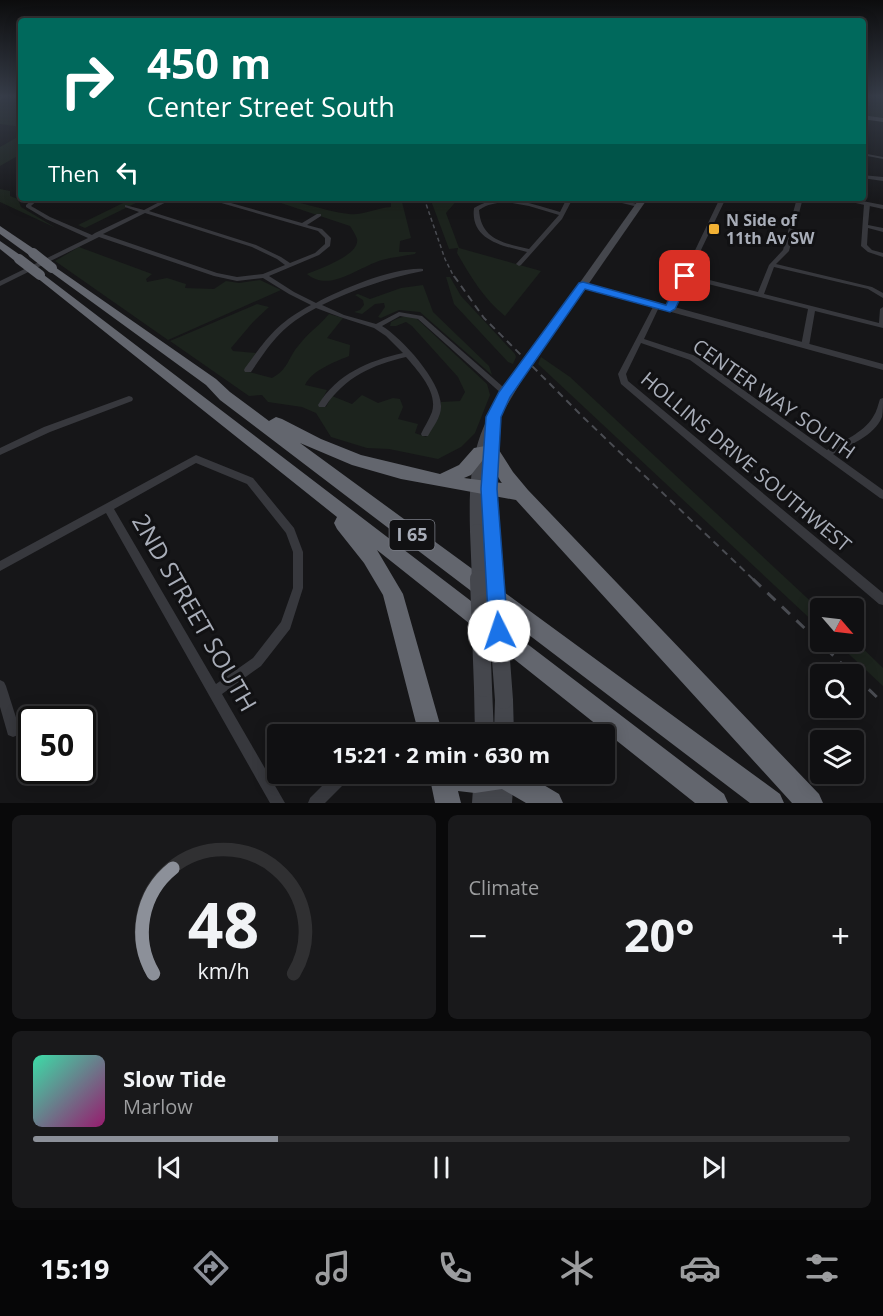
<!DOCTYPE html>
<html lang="en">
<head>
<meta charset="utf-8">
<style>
  body { margin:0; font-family:"Open Sans",sans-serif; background:#19191b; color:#f1f3f6; height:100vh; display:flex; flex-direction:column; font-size:22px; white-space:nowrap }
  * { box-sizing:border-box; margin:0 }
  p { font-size:20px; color:#9c9d9f }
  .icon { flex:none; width:33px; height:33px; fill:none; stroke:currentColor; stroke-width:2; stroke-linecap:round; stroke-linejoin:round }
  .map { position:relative; height:803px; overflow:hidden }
  .sheet { display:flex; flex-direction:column; gap:12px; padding:12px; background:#09090a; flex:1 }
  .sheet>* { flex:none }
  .top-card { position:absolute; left:18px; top:18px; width:848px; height:183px; border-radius:6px; box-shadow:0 3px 15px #0003,0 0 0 2px #303032; background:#00695c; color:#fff; overflow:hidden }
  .needle { width:39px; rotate:118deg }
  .controls { position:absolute; left:810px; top:598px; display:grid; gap:12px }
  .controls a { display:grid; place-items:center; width:54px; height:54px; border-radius:6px; background:#101012; box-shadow:0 3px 15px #0003,0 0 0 2px #303032; font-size:30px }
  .speed { position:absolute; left:18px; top:706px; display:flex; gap:12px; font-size:30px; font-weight:700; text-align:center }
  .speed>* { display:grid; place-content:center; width:78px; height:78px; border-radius:50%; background:#101012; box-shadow:0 3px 15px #0003,0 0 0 2px #303032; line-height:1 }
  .speed .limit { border:3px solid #111; border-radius:9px; background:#fff; color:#111 }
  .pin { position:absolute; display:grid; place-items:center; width:51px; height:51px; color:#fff; margin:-26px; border-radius:12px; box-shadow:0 3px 9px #0006 }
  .me { position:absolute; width:66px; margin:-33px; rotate:356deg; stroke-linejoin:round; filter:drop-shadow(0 0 4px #0008) }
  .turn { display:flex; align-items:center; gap:21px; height:126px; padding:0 30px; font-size:27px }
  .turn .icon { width:78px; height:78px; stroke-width:2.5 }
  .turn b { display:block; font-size:42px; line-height:51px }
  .then { display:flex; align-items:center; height:57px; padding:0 30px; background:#0003; gap:12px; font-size:22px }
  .big { font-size:45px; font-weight:700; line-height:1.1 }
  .sheet .tile { flex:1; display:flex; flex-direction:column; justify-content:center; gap:9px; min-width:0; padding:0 21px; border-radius:9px; background:#19191b }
  .sheet .dial { align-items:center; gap:0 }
  .dial svg { height:156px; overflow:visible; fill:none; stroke:#303032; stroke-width:7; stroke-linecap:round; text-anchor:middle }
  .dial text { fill:#f1f3f6; stroke:none }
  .song { display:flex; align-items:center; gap:18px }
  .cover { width:72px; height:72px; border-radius:9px; background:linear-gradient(135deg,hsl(160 70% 55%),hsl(320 70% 35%)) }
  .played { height:6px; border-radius:3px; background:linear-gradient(90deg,#8c9099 30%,#303032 30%) }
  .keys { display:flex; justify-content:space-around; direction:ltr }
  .heat { display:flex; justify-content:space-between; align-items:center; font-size:33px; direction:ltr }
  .sheet .tiles { flex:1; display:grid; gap:12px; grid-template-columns:1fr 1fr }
  .tile:last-child { grid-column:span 2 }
  .trip { position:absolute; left:267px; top:724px; width:348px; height:60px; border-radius:6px; background:#101012; box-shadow:0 3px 15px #0003,0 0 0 2px #303032; font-weight:700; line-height:60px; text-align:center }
  .dock { display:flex; height:96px; justify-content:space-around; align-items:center; background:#060607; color:#9c9d9f }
  .dock .icon { width:42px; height:42px }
  .dock .active { color:#8c9099 }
  .dock b { font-size:27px; color:#f1f3f6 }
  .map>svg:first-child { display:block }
</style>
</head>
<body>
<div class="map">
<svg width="883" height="803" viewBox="0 0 883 803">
  <rect width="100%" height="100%" fill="#161618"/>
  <g fill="#1c231d">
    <polygon points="9,96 21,96 21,127 0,124 0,100"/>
    <polygon points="863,96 883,96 883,119 863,116"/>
    <polygon points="21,135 21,154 0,166 0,147"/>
    <polygon points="0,189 10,191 10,196 18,199 21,207 56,228 0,202"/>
    <polygon points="112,198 146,198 85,228 78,225 123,203"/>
    <path d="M266 198C295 198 321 211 349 214 361 216 376 208 391 207V198H401L411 238 400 241 399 252H416L415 254C404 256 393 257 382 260 358 267 330 293 307 274 319 269 360 255 357 239 356 235 352 229 350 226Z"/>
    <path d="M430 198H459L446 213 459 248 541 271 505 316C483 298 471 277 457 253L458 248 449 249Z"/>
    <polygon points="79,247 152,274 146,279 147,282 167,278 186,284 185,288 214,289 226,281 239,283 260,280 281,290 168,340 55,261"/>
    <polygon points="446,277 450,277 461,296 515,354 516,357 513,364 508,362 454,304"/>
    <polygon points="423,285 433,312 489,366 492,375 420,312 399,310 381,318 378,317 385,307 384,303 375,304 362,314 354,312 360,310 364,305 363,300 355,295 358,294 370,299 401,288"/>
    <path d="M257 304 269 307 253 322 231 348 233 351 256 353 245 371 272 378C289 369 288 357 299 345 308 333 319 326 329 314L343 318 327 338 350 345 349 356C335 362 312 370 305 385L327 390 320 404 326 407 332 396 352 404 362 395 378 403 393 398 400 399 403 407 398 419 418 424 415 433 426 437 439 416 441 402 460 401 465 392 458 377 412 326 406 322 396 326H390L391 322C399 317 406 315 415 317L487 384 490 395 475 433 461 447 438 459 389 449 367 448 331 437 316 413 302 407 268 402 262 395 249 396 170 341Z"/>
    <polygon points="541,357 570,377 820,610 820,628 538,364"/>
    <polygon points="854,640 883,668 883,686 836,642"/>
  </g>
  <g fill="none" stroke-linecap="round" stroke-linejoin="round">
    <g fill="#37383d" fill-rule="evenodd">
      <polygon points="2,96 8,96 0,100 0,98"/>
      <polygon points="862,153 883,157 883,159 862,155"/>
      <polygon points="862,175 883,177 883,181 862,178"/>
      <path d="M34 198H40L31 206 50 217 92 235 95 233 139 212 125 207V205L144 210 167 198H174L149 211 256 245 281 257 290 263 315 253 325 244V238L318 231 204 198H213L302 223 317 214H321V216L307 225 322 229 331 238 330 246 319 255 269 276 294 292 316 303C342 289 394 267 423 269V271C388 278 354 289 322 305L344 315 376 324 399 312 422 316 510 393 509 395H503L418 319 400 316 382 326C402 338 442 382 441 407 441 417 433 427 428 436H422L421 434C424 427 429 420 432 412 438 392 418 371 406 357 372 365 345 377 325 407H319L318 405C337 374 368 361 403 353L386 336 374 328 340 317 316 308C282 326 272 341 251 372H245L244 370 245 368C267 338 277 323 311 305L289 294 263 278 237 281 214 276 99 237 0 286V281L88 238 46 219 26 207V205ZM145 213 252 247 277 259 285 265 263 274 237 277 217 273 103 234Z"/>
      <path d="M567 198H573L562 219 521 265 519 266 516 264 527 252C503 246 470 240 474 208 501 191 532 204 560 212ZM506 202 529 206 559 215 529 249C504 243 481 240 479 210 488 204 495 203 506 202Z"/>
      <polygon points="602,198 613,198 641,205 638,207"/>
      <polygon points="720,198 726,198 689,275 758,292 769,265 783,250 797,198 803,198 789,251 776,264 872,287 883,293 883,298 868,289 774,267 764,294 879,323 880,309 883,307 883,328 815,311 809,346 805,348 801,346 808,309 688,279 673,309 670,311 668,310 667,309"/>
      <polygon points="867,202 870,204 868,225 883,228 883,232 868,228 867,245 872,250 883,253 883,257 868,252 861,246 864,204"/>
      <path d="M657 303 660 305 644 339 696 356 827 450C843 441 863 433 873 417 877 411 878 405 880 399L883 398C883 404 883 411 882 417 874 436 850 445 833 454L883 490V499L880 498 690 360 641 343 626 374 628 381 883 593V605L879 604 621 384 618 374 654 305Z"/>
      <polygon points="129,396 132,397 133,399 132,401 50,432 0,455 0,448 44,427"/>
      <path d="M196 455 253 478 294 528 303 552V588L290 629 261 666 222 694 285 803H270L106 513 0 571V561ZM196 463 247 484 286 533 293 552V588L281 622 253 658 216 684 114 509Z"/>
      <polygon points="0,680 4,682 6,686 20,730 18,735 13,737 8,735 0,707"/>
      <polygon points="334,774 351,774 349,779 325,803 308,803 310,798"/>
    </g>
    <g fill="#37383d" fill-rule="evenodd">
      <polygon points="833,198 847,198 883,205 883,209"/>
      <polygon points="583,282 883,364 883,370 580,287 580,283"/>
    </g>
    <g fill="#45474d" fill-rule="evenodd">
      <polygon points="862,115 883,118 883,122 862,119"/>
      <polygon points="640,198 648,198 540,354 532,354 531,352 532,350"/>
      <path d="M522 366 528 370 500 417 496 489 499 537 497 542 492 544 487 542 484 531 482 536 477 537 472 536 470 531C468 457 476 429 518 367Z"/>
      <polygon points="483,679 489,682 492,688 494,734 495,700 498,694 504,691 510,694 513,700 514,735 475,735 474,688 477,682"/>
      <polygon points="474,774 494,774 494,780 494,774 514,774 512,803 472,803"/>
    </g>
    <g fill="#63666e" fill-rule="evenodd">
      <polygon points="0,226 37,251 37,255 29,255 0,234"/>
      <polygon points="0,241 23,257 23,261 15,261 0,249"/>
      <path d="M52 265 216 379 230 392 269 421 276 417 282 419 321 439 361 455 440 474 459 465 474 448 491 445 497 447 513 472 528 490 819 794 823 803H792L516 500 401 479 352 465 300 443 780 794 784 803H750L220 400 206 385 48 270V266ZM486 456 501 482 502 483 464 478 471 475Z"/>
      <polygon points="40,272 724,794 728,803 695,803 377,550 403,594 443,735 419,735 383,595 364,563 337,529 334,523 337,517 36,277 34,275"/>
      <polygon points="429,774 525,774 559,794 563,803 526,803 502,789 475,793 458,791 461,803 435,803"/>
    </g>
    <polyline stroke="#4a4c52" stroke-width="1.5" stroke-dasharray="4 3" stroke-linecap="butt" points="424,198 445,259 454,277"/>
    <polyline stroke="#4a4c52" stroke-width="2" stroke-dasharray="7 5" stroke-linecap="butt" points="454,276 484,318 584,418 755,581"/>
    <polyline stroke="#4a4c52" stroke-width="3" stroke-dasharray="11 9" stroke-linecap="butt" points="753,579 883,703"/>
    <polyline stroke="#45474d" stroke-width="10" points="522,370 536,352"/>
    <g stroke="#45474d" stroke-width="14">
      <polyline points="477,531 479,581"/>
      <polyline points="492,537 495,581"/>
    </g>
    <g stroke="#45474d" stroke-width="18">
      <polyline points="479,579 483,688"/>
      <polyline points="495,579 504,700"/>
    </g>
    <g stroke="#63666e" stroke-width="10">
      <polyline points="33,253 52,268"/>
      <polyline points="19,259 40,275"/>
    </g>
  </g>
  <linearGradient id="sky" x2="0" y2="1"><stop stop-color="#0c0c0d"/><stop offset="0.46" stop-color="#363c48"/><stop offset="1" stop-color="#363c48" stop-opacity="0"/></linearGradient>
  <rect width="883" height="209" fill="url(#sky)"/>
  <polygon fill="#1a73e8" stroke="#114b97" stroke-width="1.5" points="685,273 691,276 675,309 670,312 585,289 510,397 501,417 497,489 508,631 506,637 499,640 492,637 489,631 481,489 486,417 499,392 579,283 583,282 666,305 680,276"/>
  <rect fill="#f2b134" stroke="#111113" stroke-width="2" x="708" y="223" width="12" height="12" rx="3"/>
  <g text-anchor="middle" stroke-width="6" stroke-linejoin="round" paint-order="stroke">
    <g font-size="16" font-weight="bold" fill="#a8adb8" stroke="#111113" text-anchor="start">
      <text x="726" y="226">N Side of<tspan x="726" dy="18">11th Av SW</tspan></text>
    </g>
    <rect fill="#111113" stroke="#7b7e86" stroke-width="1.5" x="389.5" y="520" width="45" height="30" rx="4.5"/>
    <g font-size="18" font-weight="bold" fill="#a8adb8">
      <text x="412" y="541">I 65</text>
    </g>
    <g font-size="20" fill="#a8adb8" stroke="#111113">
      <text transform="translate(774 399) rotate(35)" y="7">CENTER WAY SOUTH</text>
      <text transform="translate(746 462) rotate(40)" y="7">HOLLINS DRIVE SOUTHWEST</text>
    </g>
    <g font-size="24" fill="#a8adb8" stroke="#111113">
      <text transform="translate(194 613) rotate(60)" y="8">2ND STREET SOUTH</text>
    </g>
  </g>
</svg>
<div class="controls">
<a><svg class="needle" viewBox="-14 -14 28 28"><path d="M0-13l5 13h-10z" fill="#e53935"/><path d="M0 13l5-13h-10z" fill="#9c9d9f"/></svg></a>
<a><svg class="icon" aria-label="search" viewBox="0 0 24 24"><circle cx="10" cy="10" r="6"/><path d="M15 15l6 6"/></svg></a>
<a><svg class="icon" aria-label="layers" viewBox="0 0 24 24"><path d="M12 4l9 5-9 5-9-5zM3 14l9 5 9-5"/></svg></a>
</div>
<div class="speed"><div class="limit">50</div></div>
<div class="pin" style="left:685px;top:276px;background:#d93025"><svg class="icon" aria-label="arrive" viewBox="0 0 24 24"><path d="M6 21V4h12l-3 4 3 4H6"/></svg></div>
<svg class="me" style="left:499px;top:631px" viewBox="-20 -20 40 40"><circle r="19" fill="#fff"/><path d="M0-13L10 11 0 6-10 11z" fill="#1a73e8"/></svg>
<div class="trip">15:21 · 2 min · 630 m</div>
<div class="top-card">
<div class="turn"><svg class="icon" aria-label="right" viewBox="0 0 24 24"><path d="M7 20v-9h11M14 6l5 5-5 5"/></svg><div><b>450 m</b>Center Street South</div></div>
<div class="then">Then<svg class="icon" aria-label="left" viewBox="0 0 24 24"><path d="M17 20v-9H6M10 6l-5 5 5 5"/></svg></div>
</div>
</div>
<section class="sheet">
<div class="tiles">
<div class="tile dial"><svg viewBox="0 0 100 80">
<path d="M14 69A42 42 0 1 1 86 69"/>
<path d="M14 69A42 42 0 0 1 24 15" stroke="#8c9099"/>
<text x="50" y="56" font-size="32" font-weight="700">48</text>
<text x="50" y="72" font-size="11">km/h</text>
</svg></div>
<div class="tile"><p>Climate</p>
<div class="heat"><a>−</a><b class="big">20°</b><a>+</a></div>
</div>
<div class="tile">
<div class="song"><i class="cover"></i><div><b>Slow Tide</b><p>Marlow</p></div></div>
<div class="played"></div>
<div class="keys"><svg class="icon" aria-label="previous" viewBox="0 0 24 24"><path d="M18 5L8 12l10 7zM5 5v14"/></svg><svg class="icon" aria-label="pause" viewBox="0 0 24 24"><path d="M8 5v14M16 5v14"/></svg><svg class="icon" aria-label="next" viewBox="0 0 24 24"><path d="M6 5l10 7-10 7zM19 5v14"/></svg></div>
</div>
</div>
</section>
<nav class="dock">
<b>15:19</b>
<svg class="icon active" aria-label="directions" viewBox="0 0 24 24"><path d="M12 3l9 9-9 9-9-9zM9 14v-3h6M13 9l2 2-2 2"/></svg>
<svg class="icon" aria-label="music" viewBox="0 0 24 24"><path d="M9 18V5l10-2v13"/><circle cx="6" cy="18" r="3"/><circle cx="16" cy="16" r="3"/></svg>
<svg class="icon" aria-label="phone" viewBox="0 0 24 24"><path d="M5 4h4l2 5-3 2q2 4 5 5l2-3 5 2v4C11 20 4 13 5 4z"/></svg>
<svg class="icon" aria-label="climate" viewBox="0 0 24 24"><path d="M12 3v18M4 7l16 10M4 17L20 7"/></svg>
<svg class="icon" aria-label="car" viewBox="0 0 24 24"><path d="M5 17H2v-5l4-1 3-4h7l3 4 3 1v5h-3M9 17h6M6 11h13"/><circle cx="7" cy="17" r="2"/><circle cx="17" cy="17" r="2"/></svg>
<svg class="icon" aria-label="filters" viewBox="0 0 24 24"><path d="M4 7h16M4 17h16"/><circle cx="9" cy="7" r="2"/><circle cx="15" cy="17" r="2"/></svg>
</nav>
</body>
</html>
